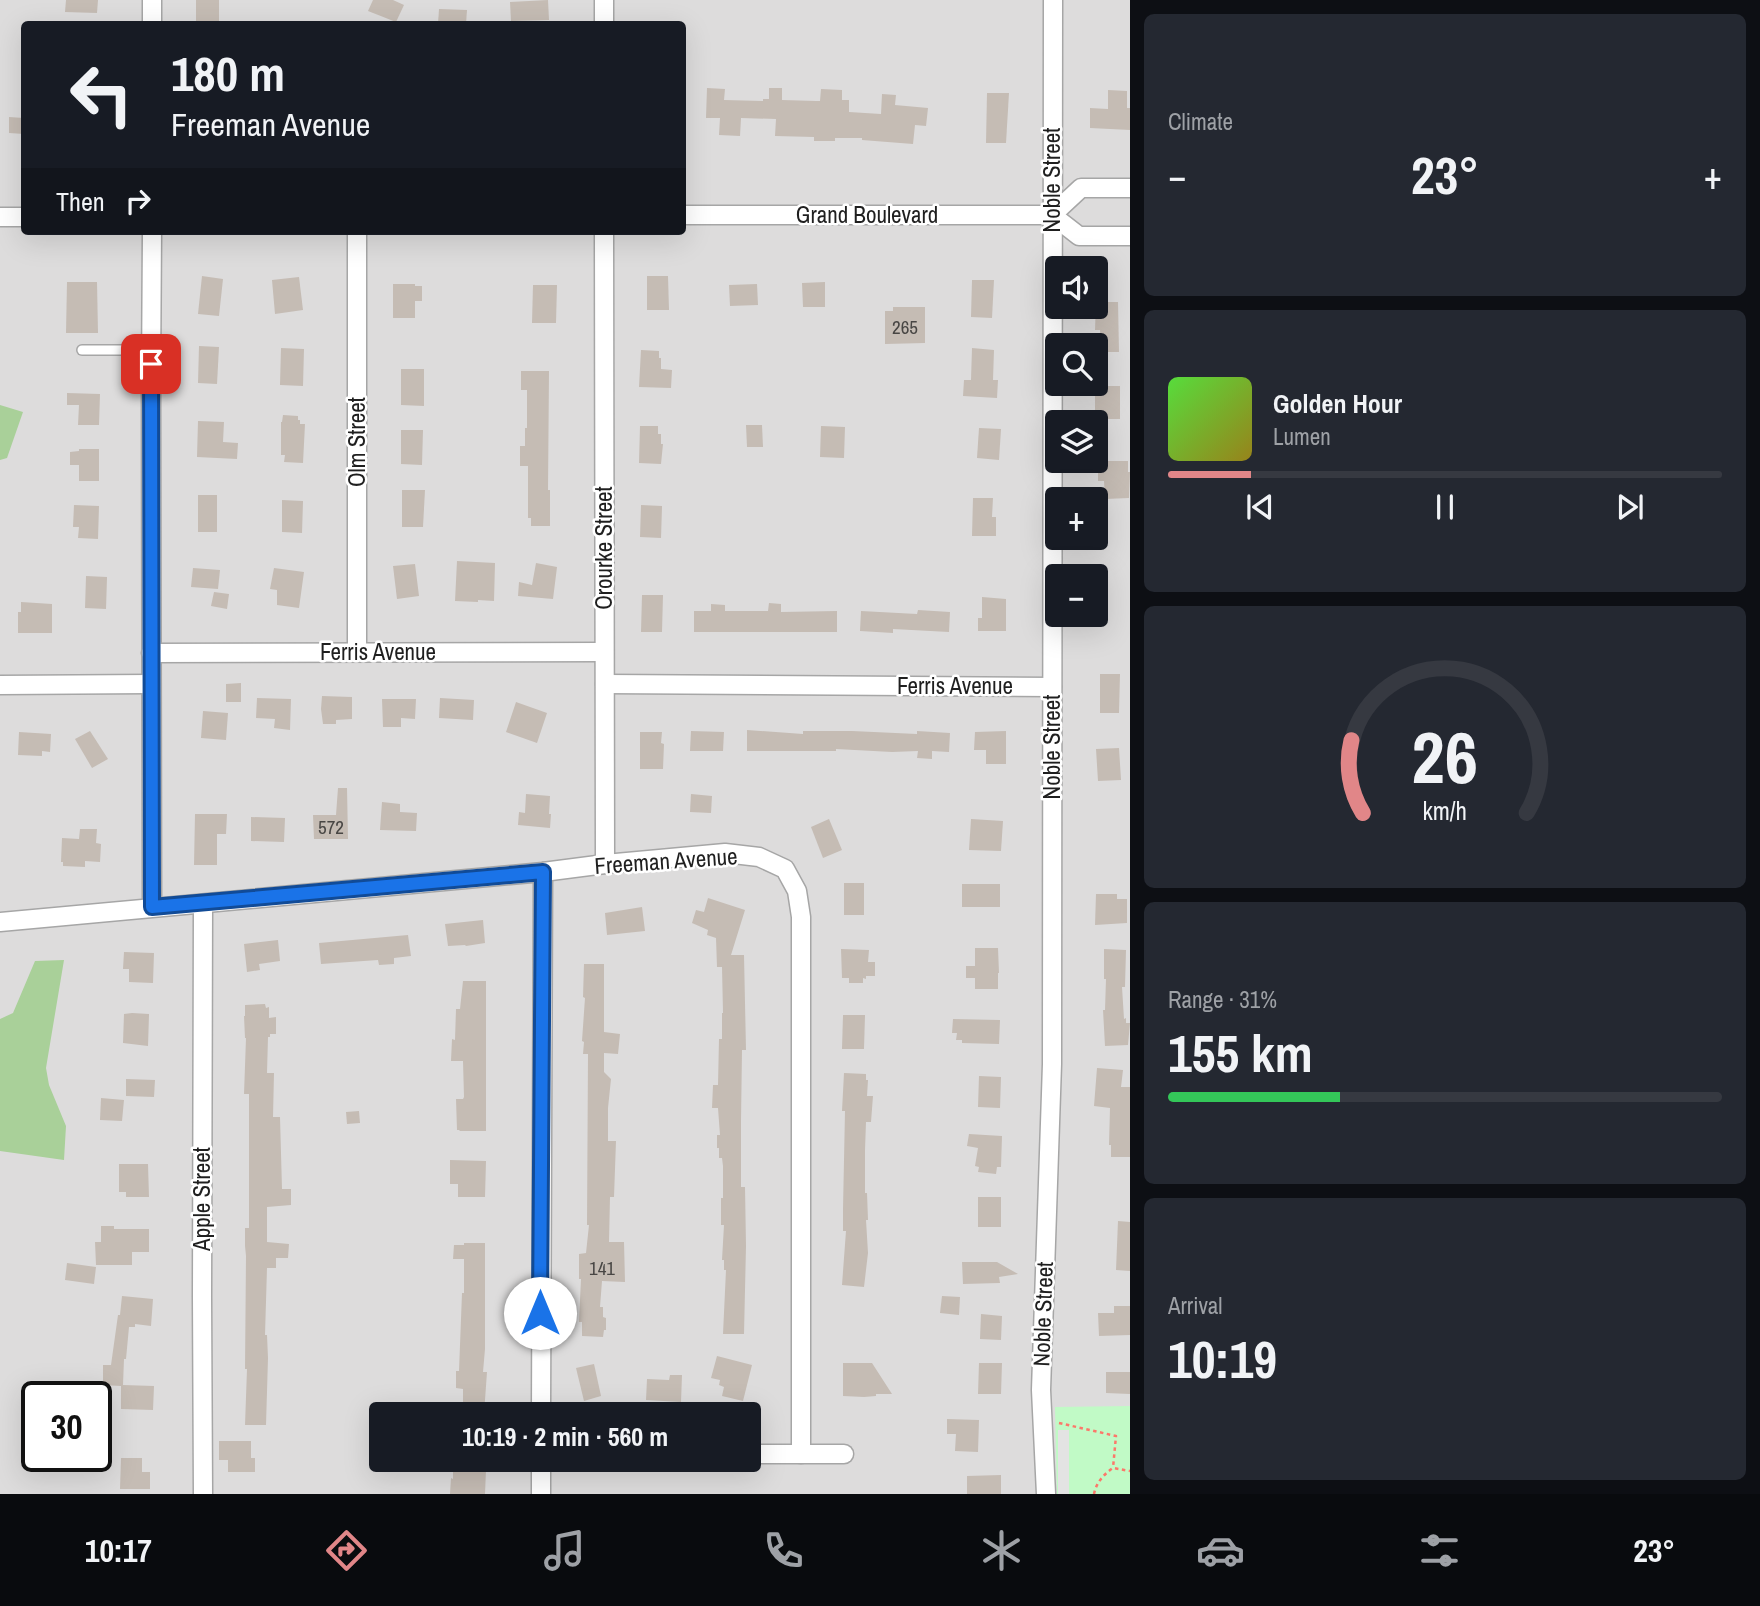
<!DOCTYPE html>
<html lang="en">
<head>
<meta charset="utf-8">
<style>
  body { margin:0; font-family:"Archivo Narrow",sans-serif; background:#242831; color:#f1f3f6; height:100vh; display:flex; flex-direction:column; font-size:26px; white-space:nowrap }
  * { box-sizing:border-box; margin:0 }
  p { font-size:23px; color:#9ea1a6 }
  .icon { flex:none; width:38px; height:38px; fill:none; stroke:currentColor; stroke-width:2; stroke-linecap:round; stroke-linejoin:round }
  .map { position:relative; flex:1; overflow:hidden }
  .details { display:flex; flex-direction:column; gap:14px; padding:14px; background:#0d0f14; width:630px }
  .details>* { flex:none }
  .banner { position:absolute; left:21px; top:21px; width:665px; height:214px; border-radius:7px; box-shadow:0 7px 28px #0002; background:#171b24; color:#f1f3f6; overflow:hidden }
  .buttons { position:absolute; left:1045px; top:256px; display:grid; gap:14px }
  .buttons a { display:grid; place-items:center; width:63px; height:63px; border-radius:7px; background:#171b24; box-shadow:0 7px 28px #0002; font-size:35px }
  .speed { position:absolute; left:21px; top:1381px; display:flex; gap:14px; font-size:35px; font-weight:700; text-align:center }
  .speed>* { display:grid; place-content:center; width:91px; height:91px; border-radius:50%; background:#171b24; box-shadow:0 7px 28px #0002; line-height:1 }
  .speed .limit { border:4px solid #111; border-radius:10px; background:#fff; color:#111 }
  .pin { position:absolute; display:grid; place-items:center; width:60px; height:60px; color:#fff; margin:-30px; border-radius:14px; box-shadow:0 4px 10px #0006 }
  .me { position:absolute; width:77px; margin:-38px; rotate:0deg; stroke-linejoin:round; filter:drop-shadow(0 0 5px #0008) }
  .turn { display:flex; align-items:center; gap:24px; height:147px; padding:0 35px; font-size:32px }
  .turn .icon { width:91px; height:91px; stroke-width:2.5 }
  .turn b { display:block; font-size:49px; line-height:60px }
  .then { display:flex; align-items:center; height:66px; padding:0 35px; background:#0003; gap:14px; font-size:26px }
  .big { font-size:52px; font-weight:800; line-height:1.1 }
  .details .card { flex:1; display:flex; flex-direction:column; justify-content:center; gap:10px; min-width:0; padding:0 24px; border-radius:10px; background:#242831 }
  .details .dial { align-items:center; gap:0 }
  .dial svg { height:182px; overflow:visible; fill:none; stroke:#363941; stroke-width:7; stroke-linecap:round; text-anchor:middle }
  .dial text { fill:#f1f3f6; stroke:none }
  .song { display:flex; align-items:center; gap:21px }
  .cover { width:84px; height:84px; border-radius:10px; background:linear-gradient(135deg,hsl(110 70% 55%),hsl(50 70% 35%)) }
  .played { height:7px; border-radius:4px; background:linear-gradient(90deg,#e18688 15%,#363941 15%) }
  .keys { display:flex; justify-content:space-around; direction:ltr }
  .heat { display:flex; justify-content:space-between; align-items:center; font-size:38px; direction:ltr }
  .charge { height:10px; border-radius:5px; background:linear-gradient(90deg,#34c759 31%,#363941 0) }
  .trip { position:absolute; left:369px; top:1402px; width:392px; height:70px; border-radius:7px; background:#171b24; box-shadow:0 7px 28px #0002; font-weight:800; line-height:70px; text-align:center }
  .dock { display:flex; height:112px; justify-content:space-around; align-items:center; background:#090b0e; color:#9ea1a6 }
  .dock .icon { width:49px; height:49px }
  .dock .current { color:#e18688 }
  .dock b { font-size:32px; color:#f1f3f6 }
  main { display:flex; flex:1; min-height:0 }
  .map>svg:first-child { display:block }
</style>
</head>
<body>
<main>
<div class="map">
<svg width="1130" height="1494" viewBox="0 0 1130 1494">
  <rect width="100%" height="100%" fill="#f0ece5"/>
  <path fill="#dddcdc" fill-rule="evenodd" d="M0 0H1130V1494H0ZM24 24H682V231H24ZM1057 268H1096V306H1057ZM1057 345H1096V383H1057ZM1057 422H1096V460H1057ZM1057 499H1096V537H1057ZM1057 576H1096V614H1057ZM37 1396H96V1456H37ZM382 1414H749V1460H382Z"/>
  <g fill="#a9d099">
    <polygon points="0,405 23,412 7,458 0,460"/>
    <polygon points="64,960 46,1068 49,1085 66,1126 64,1160 0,1151 0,1019 13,1013 35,961"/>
  </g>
  <polygon fill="#c1fac6" points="1130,1406 1130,1494 1057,1494 1055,1407"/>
  <rect fill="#e3e3e3" x="1058" y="1430" width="11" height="64"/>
  <g fill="#c5bcb4">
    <polygon points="66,0 98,0 97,13 65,12"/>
    <rect x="196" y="0" width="23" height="24"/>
    <polygon points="373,0 393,0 404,5 396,22 368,11"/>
    <polygon points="548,0 549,20 511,21 510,2"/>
    <polygon points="439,9 467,10 466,24 438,24"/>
    <polygon points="707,88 725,89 724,100 763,101 763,99 769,99 769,88 782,88 782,100 816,101 820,101 821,89 842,90 842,100 849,100 849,112 881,114 882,94 896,95 895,105 928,108 926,126 915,125 913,144 862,140 862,138 835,138 835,141 814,141 814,137 775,136 776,119 741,118 740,136 719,135 720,118 706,118"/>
    <polygon points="1108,90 1127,91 1127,108 1130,108 1130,130 1090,128 1090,108 1108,109"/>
    <polygon points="987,93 1009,93 1006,143 986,143"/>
    <polygon points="9,117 24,118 24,134 9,133"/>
    <polygon points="202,276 223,279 219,316 198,314"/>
    <polygon points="647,276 668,276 669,310 647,310"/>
    <polygon points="299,277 303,310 275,314 272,280"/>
    <polygon points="972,280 994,280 992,318 971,317"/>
    <polygon points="67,282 97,282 98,333 66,333"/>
    <polygon points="825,282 825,307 803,307 802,283"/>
    <polygon points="393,284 415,284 415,286 422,286 422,301 415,301 415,318 393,318"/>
    <polygon points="757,284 758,305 730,306 729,285"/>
    <polygon points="533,285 557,285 556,323 532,323"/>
    <polygon points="1096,302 1118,302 1119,352 1101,352 1100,330 1095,330"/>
    <polygon points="893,307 925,307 925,343 885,344 885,311 893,311"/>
    <polygon points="199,346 219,347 217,384 198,383"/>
    <polygon points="281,348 304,349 303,386 280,385"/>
    <polygon points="972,348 994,350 993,380 998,380 997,398 963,396 964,380 971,380"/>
    <polygon points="641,350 659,351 659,358 661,358 661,369 672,370 671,388 639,387"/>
    <polygon points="401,369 424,369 424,406 401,405"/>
    <polygon points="521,371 549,371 548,490 550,490 550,526 531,526 531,518 528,518 528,466 520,466 520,446 525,446 525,428 527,428 527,390 521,390"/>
    <rect x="1095" y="386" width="25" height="33"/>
    <polygon points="67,393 100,394 99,425 78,425 79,405 67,405"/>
    <polygon points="283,415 298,416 298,420 300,420 300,424 305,424 303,463 284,462 285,455 281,455 281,422 282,422"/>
    <polygon points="198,421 224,422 223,442 238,443 237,459 197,457"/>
    <polygon points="746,425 762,425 763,447 747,447"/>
    <polygon points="640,426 658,426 658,434 661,434 661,444 663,444 661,464 639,463"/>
    <polygon points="821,426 845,427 844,458 820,457"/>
    <polygon points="979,428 1001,429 999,460 977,458"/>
    <polygon points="401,430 423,430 422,465 401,464"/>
    <polygon points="79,449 99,449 99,481 79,481 79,465 70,465 70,452 79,451"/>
    <polygon points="1098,461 1128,461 1128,472 1130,472 1129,498 1105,499 1104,481 1098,481"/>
    <polygon points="402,490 425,490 423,527 402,527"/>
    <rect x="198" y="495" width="19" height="37"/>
    <polygon points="973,498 993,498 992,517 996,517 996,536 972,536"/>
    <polygon points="282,500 303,501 302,533 282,532"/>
    <polygon points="74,505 99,506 98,539 78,538 79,527 73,527"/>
    <polygon points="641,505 662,506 661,538 640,537"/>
    <polygon points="457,561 495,563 494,601 478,600 478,602 455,601"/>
    <polygon points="536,563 557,567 553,599 518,596 519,582 532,585"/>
    <polygon points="415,564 419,596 397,599 393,566"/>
    <polygon points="193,568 220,570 218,589 191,587"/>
    <polygon points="274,568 304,572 299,608 277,605 277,590 270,589"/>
    <polygon points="86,576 107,577 106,609 85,608"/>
    <polygon points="214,592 229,594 227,609 211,606"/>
    <polygon points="642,595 663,595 662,632 641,632"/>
    <polygon points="982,597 1006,599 1006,631 978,631 978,618 982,618"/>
    <polygon points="21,602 52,604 52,633 18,633 18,612 21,612"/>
    <polygon points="769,603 781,604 781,612 837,611 837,632 694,632 694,611 711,611 711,604 725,605 725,611 768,611"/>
    <polygon points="918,610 950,612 949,632 893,629 893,633 860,631 861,611 917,614"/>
    <polygon points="1100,674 1120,674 1119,713 1100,713"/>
    <polygon points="241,683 241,702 226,702 226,684"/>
    <polygon points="322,696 352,697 352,719 336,720 336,724 323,724 321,709"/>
    <polygon points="257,698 291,699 290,730 274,728 275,719 256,718"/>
    <polygon points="440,698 474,700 473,720 439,718"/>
    <polygon points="382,699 416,699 415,719 401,718 401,727 383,727"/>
    <polygon points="516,702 547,713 537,743 506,732"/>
    <polygon points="203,711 228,713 226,740 201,738"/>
    <polygon points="747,730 803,734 803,731 852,731 917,734 917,731 950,733 949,752 932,751 932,759 917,758 918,751 892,752 836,749 836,751 747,751"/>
    <polygon points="90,731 108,759 92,768 75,739"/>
    <polygon points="691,731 724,732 723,751 690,751"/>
    <polygon points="1006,731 1006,764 986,764 986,750 974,750 975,732"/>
    <polygon points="19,732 51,734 50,752 42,751 42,756 18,755"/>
    <polygon points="640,732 662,732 661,743 664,744 663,769 640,769"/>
    <polygon points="1119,748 1121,780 1098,781 1096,749"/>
    <polygon points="338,788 347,788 348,839 314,839 313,815 336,815"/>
    <polygon points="526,794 550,796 549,814 551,814 550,828 518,825 519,812 525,813"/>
    <polygon points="691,794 712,796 711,813 690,812"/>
    <polygon points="382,802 400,804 400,812 417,813 416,831 380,830"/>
    <polygon points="195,814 227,814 226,834 217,834 217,865 194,865"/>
    <polygon points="251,817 285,818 284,842 251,841"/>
    <polygon points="829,819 842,850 823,858 811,827"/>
    <polygon points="971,819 1003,821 1001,851 969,850"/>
    <polygon points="80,829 97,829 96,843 101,844 100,862 85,861 85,867 63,866 63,862 61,862 62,838 79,839"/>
    <rect x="844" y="883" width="20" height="32"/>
    <rect x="962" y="884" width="38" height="23"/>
    <polygon points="1096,894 1117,894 1117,899 1127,899 1127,923 1095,925"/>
    <polygon points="708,898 745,910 731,955 744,955 746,1050 742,1050 741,1121 741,1187 745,1187 746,1246 744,1334 723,1334 726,1270 724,1270 724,1260 722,1260 724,1225 721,1225 721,1198 723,1198 723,1166 722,1158 719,1158 719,1148 717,1148 717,1135 720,1135 718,1108 712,1108 713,1085 718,1085 719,1039 722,1039 722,1013 723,1013 722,967 717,967 716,938 707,935 708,930 692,923 696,910 704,912"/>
    <polygon points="642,907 645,931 607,935 605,913"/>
    <polygon points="483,920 485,943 466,946 465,945 448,946 445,924"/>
    <polygon points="408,935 411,956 394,958 394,964 379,965 378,960 321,964 319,943"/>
    <polygon points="278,940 280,961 259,964 260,970 247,972 244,944"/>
    <polygon points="975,948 998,948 999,973 998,973 998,989 975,989 975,978 966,978 966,966 975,966"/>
    <polygon points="841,949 869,950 868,962 875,962 875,976 866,976 866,979 863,978 863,983 849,983 849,978 842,978"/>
    <polygon points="1104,949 1126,950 1125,987 1122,987 1124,1019 1126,1018 1126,1023 1130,1023 1128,1045 1105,1046 1103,1010 1105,1010 1106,979 1104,979"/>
    <polygon points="124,952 154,953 153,983 129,982 129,969 123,969"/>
    <polygon points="584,964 604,964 604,1032 620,1034 618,1054 604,1053 604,1072 611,1079 608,1108 608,1141 616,1141 614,1197 610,1197 609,1242 624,1242 625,1282 602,1281 600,1307 603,1307 603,1317 606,1318 606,1330 604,1330 603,1337 582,1336 582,1322 579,1322 581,1279 579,1279 579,1254 586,1253 589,1225 587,1225 588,1054 583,1054 584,1042 582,1041 585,998 583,997"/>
    <polygon points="463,981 486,981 486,1131 459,1131 460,1130 457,1130 456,1099 463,1099 464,1097 463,1061 451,1061 452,1039 455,1040 456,1009 460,1009"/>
    <polygon points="265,1004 266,1008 269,1007 269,1018 276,1017 276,1034 270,1034 270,1037 268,1037 267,1073 274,1073 273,1117 280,1117 282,1189 291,1189 291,1205 267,1207 267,1242 289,1244 288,1258 276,1258 276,1268 267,1268 265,1335 267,1335 268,1358 266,1425 245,1425 247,1369 245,1369 246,1256 245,1246 245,1228 249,1228 249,1094 244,1094 246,1038 245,1038 244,1016 245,1016 245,1005"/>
    <polygon points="132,1013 149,1014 148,1046 123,1043 124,1014"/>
    <polygon points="843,1015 865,1015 864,1049 842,1049"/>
    <polygon points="953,1019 1000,1020 999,1044 962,1043 962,1040 956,1040 957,1033 952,1033"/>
    <polygon points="1097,1068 1123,1070 1121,1087 1130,1087 1130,1157 1111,1157 1111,1145 1109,1145 1110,1108 1094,1106"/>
    <polygon points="844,1073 866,1074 866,1080 868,1080 867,1096 873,1096 871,1122 866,1122 865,1150 865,1193 867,1193 868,1220 866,1220 868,1253 864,1287 842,1285 846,1231 843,1231 843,1209 845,1111 842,1111"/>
    <polygon points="979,1076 1001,1077 1000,1108 978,1107"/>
    <polygon points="126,1079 155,1080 154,1097 126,1096"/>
    <polygon points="101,1098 124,1100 122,1121 100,1120"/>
    <polygon points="359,1111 360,1123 347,1124 346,1112"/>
    <polygon points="969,1134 1002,1136 1001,1167 997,1167 996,1174 978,1172 979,1167 975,1166 978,1148 967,1146"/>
    <polygon points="450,1160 486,1161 485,1197 458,1197 458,1184 450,1184"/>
    <polygon points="119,1164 148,1164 149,1197 126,1197 126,1192 119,1192"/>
    <rect x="978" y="1197" width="23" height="30"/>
    <polygon points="1118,1221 1130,1222 1130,1271 1116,1270"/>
    <polygon points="101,1226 114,1226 114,1229 149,1229 149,1252 132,1252 132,1265 96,1265 95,1242 101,1242"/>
    <polygon points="464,1243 485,1243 485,1349 483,1372 487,1372 484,1414 463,1414 463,1389 456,1388 456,1371 459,1371 462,1293 464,1293 464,1259 453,1259 454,1245 464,1245"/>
    <polygon points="962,1262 997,1262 1018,1274 999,1277 1000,1283 963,1284"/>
    <polygon points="67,1263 96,1267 94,1284 65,1280"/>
    <polygon points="122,1296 153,1299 151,1326 135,1324 135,1327 129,1327 126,1359 124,1359 123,1385 154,1386 153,1410 121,1409 121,1386 103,1385 103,1365 111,1365 118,1315 120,1315"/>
    <polygon points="942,1296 960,1297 959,1315 940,1313"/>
    <polygon points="1114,1306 1130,1306 1130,1335 1099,1336 1098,1313 1114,1313"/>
    <polygon points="981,1314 1002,1316 1001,1340 980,1339"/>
    <polygon points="717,1356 752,1365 743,1401 722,1396 724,1387 719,1385 720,1380 711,1378"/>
    <polygon points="843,1363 872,1363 892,1394 876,1394 876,1396 864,1397 843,1396"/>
    <polygon points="979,1363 1002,1363 1001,1394 978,1394"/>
    <polygon points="594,1364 601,1396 584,1401 576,1368"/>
    <polygon points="1106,1372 1130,1372 1130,1394 1106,1393"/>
    <polygon points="670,1375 682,1375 681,1402 646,1400 647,1379 669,1380"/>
    <polygon points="947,1419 979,1420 978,1452 955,1451 956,1434 947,1434"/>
    <polygon points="219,1441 251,1441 251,1458 255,1458 255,1472 228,1472 228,1460 219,1460"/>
    <polygon points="121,1458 142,1458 142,1472 150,1472 150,1489 120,1489"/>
    <polygon points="453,1469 486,1470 485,1494 450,1494 451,1478 453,1479"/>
    <polygon points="1001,1475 1001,1494 967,1494 967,1476"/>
  </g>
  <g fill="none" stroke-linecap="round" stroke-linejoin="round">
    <g stroke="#a6a6a6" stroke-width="12">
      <polyline id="lane" points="82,350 151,350"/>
    </g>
    <g stroke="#a6a6a6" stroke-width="21">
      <g id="street">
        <polyline points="604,0 604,24"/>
        <polyline points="152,24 152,0"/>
        <polyline points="682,215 1052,215 1079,236 1130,236"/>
        <polyline points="1052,215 1081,188 1130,188"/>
        <polyline points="0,217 24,217"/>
        <polyline points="604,231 605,864"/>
        <polyline points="357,652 357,231"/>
        <polyline points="151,653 604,652"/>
        <polyline points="605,684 1052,687"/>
        <polyline points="0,685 151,684"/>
        <polyline points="203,904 202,1297 203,1494"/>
        <polyline points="152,907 151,378 152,231"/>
        <polyline points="0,922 543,872 605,864 725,853 759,857 785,869 797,891 801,917 801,1454"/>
        <polyline points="541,1414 543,872"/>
        <polyline points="749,1454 844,1454"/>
        <polyline points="541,1494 541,1460"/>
        <polyline points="1046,1494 1041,1390 1052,1064 1053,0"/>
      </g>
    </g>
    <g stroke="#fc786a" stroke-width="2.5" stroke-dasharray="3.5 3.5" stroke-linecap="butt">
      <polyline points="1059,1423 1116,1436 1113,1468"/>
      <path d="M1094 1494C1096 1483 1104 1474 1113 1468L1130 1471"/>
    </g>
    <use href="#lane" stroke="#fff" stroke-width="9"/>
    <use href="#street" stroke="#fff" stroke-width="18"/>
  </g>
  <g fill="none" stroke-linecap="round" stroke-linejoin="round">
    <g stroke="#114b97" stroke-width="18">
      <polyline id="route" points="151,364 152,907 543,872 540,1313"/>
    </g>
    <use href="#route" stroke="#1a73e8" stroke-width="12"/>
  </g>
  <g text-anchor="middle" stroke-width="5" stroke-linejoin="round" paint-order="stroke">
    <g font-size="19" fill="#484644">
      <text x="905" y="334">265</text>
      <text x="331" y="834">572</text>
      <text x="602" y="1275">141</text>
    </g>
    <g font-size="23" fill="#1f1f1f" stroke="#fff">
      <text transform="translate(1052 180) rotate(-90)" y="8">Noble Street</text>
      <text x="867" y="223">Grand Boulevard</text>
      <text transform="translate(357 442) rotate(-90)" y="8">Olm Street</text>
      <text transform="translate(604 548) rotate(-90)" y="8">Orourke Street</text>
      <text x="378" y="660">Ferris Avenue</text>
      <text x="955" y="694">Ferris Avenue</text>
      <text transform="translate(1052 747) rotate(-90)" y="8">Noble Street</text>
      <text transform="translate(666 861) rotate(-4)" y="8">Freeman Avenue</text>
      <text transform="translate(202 1199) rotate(-90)" y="8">Apple Street</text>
      <text transform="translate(1043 1314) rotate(-88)" y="8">Noble Street</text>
    </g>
  </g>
</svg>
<div class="buttons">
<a><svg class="icon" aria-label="sound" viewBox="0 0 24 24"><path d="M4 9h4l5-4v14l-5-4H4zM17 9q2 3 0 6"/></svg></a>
<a><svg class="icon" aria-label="search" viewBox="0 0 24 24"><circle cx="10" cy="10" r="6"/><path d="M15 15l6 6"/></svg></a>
<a><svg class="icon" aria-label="layers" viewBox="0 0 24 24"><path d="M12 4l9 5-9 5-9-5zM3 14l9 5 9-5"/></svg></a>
<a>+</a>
<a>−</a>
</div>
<div class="speed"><div class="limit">30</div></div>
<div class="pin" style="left:151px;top:364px;background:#d93025"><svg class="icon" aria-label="arrive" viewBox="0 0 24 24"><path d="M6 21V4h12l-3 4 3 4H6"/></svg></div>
<svg class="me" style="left:540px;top:1313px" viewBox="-20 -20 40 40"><circle r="19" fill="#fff"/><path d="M0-13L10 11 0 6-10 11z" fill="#1a73e8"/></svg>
<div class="trip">10:19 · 2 min · 560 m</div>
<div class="banner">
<div class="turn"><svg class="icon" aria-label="left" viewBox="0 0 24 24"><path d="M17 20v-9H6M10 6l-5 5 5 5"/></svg><div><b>180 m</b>Freeman Avenue</div></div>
<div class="then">Then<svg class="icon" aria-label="right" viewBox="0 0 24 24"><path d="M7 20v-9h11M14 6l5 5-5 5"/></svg></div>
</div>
</div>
<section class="details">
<div class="card"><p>Climate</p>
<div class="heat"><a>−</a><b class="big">23°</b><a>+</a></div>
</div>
<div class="card">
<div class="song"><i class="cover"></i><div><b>Golden Hour</b><p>Lumen</p></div></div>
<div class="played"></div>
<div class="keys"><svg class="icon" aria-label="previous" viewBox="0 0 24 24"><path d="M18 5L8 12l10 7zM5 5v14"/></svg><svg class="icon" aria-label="pause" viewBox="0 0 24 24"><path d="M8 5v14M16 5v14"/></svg><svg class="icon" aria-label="next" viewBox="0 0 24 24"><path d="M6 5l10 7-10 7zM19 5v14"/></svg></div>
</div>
<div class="card dial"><svg viewBox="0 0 100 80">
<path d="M14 69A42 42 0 1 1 86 69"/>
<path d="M14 69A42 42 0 0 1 9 37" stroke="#e18688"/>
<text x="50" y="56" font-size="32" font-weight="700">26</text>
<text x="50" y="72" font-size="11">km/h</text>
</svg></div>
<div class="card"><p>Range · 31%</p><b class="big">155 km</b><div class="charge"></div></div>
<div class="card"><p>Arrival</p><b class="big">10:19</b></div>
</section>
</main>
<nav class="dock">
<b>10:17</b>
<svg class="icon current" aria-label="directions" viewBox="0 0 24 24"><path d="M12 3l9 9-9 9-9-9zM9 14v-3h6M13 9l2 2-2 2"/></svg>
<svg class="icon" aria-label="music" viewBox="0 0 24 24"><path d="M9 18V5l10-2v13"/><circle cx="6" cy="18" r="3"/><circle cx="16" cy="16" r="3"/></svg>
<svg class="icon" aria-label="phone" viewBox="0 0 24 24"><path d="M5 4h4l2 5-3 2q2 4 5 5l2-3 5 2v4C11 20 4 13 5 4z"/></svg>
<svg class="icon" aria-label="climate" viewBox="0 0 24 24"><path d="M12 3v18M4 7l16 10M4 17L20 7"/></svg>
<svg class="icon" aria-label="car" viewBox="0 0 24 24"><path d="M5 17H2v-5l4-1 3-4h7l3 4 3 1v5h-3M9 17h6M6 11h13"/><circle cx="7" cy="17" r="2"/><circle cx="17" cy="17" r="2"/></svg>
<svg class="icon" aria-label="filters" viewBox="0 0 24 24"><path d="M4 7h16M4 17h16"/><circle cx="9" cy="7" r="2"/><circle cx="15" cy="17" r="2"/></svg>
<b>23°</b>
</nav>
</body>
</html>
